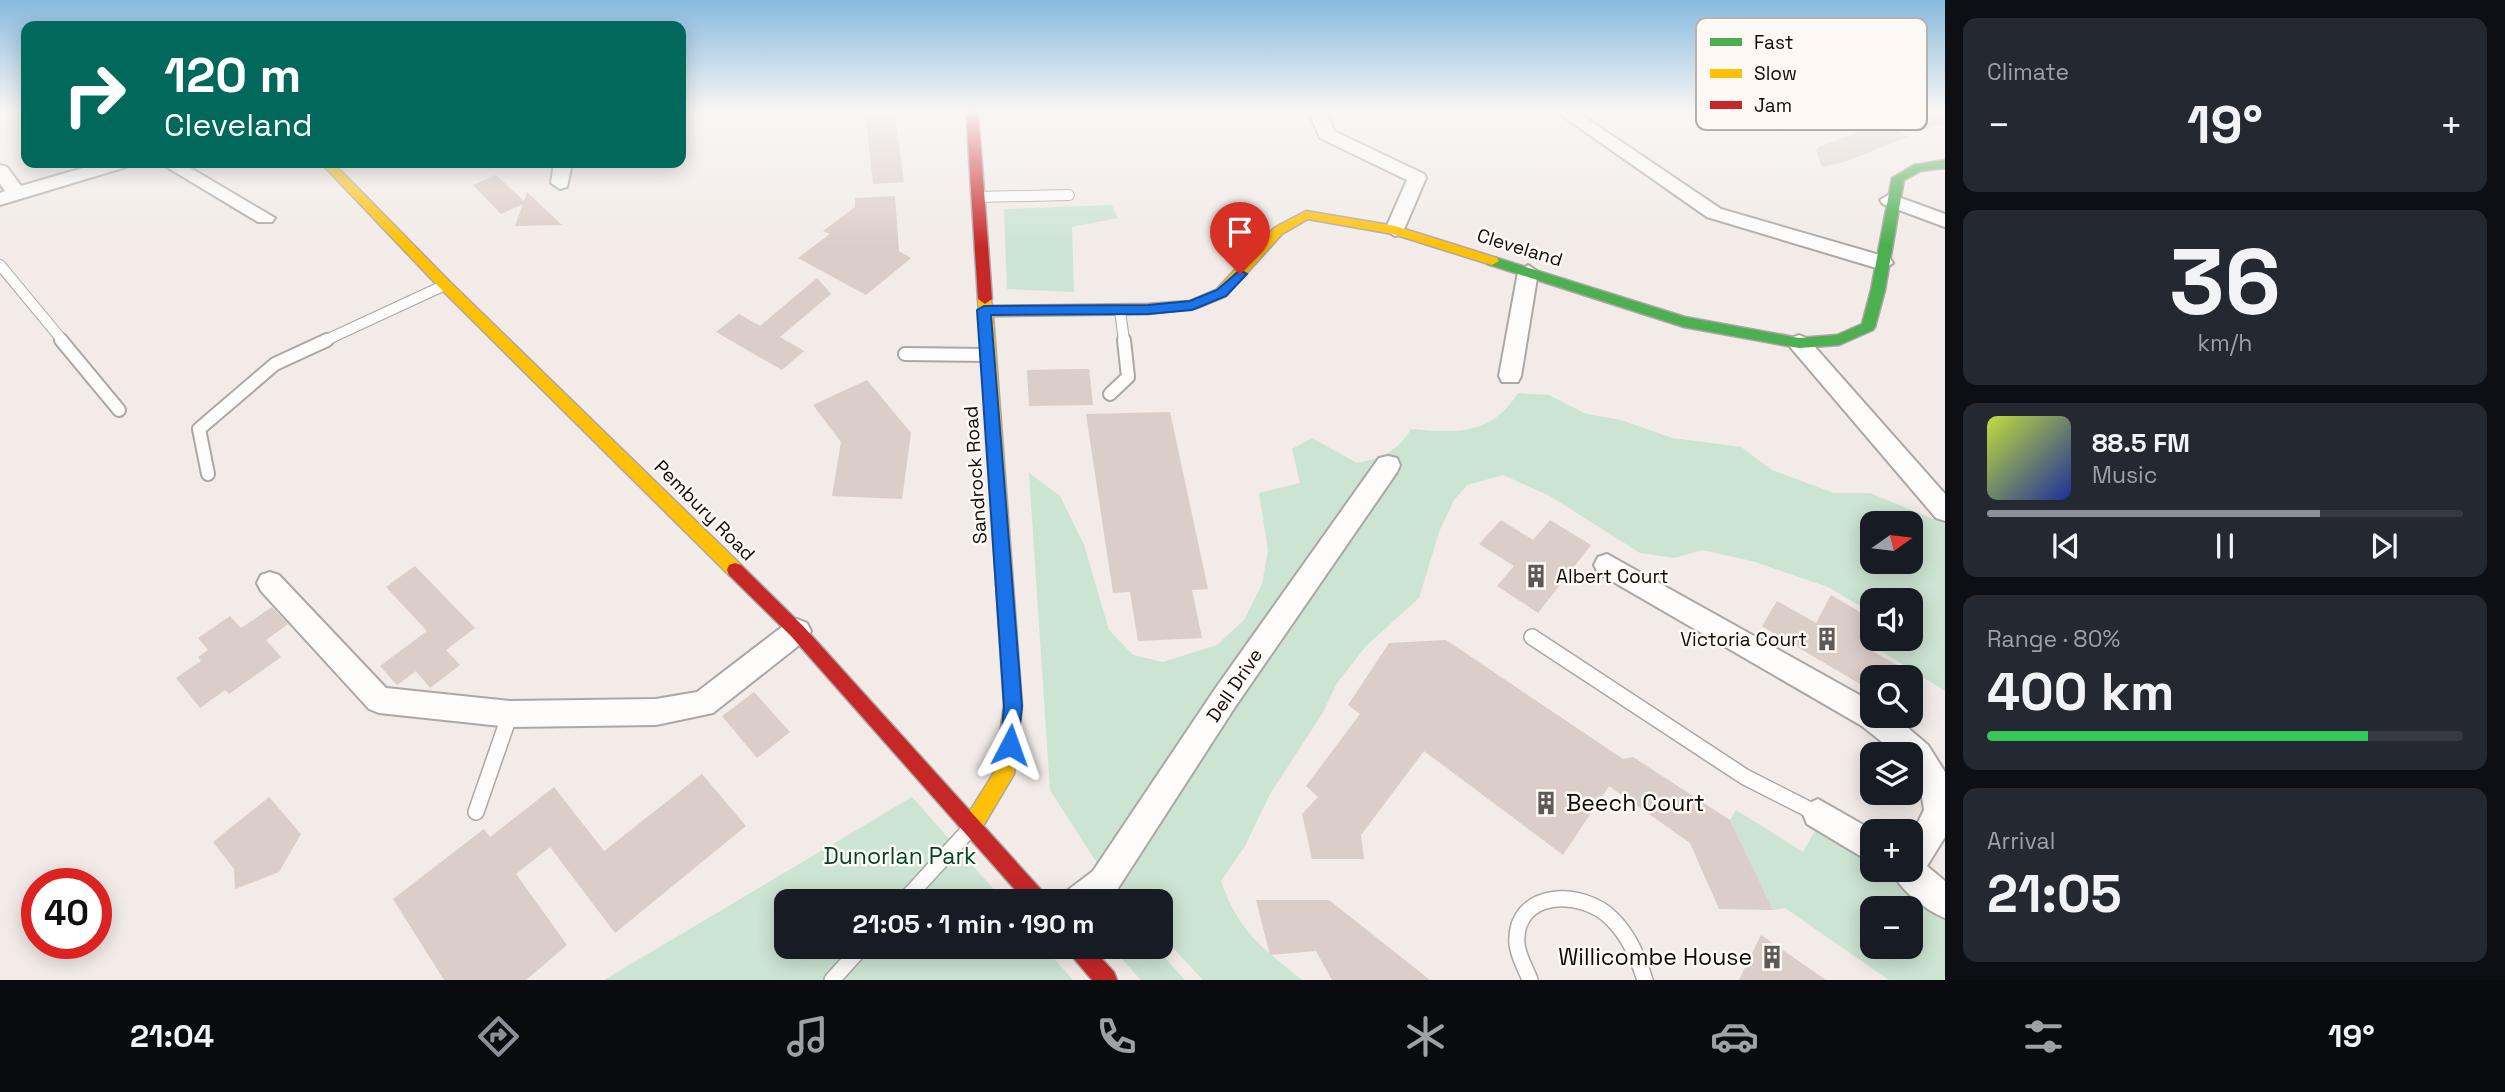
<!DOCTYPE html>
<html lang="en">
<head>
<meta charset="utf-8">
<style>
  body { margin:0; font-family:"Space Grotesk",sans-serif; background:#242831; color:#f1f3f6; height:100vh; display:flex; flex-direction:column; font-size:26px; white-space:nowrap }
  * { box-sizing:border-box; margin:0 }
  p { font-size:23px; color:#9ea1a6 }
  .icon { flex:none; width:38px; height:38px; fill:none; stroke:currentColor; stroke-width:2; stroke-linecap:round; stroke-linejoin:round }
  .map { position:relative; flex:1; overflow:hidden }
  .sheet { display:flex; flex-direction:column; gap:18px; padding:18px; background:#0d0f14; width:560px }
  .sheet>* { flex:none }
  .hud { position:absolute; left:21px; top:21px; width:665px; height:147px; border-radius:14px; box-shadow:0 4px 18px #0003; background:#00695c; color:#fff; overflow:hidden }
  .needle { width:46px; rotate:76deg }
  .tools { position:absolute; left:1860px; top:511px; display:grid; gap:14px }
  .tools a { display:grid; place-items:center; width:63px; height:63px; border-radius:14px; background:#171b24; box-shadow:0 4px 18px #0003; font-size:35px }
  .speed { position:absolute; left:21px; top:868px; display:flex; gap:14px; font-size:35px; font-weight:700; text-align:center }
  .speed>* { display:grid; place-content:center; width:91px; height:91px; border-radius:50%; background:#171b24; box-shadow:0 4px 18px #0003; line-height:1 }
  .speed .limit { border:10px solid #d22; background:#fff; color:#111 }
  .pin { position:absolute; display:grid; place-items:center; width:60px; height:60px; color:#fff; margin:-72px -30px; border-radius:50% 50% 50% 0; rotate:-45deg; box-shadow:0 0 7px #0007 }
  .pin .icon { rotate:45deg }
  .me { position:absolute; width:77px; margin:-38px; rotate:4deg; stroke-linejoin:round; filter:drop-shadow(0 0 5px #0008) }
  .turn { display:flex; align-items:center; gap:24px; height:147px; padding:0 28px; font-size:32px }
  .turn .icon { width:91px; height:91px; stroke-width:2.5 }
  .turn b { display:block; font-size:49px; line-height:60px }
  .big { font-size:52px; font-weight:600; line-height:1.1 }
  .sheet .card { flex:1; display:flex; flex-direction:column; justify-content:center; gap:10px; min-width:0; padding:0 24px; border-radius:14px; background:#242831 }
  .sheet .dial { align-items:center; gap:0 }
  .dial b { font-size:91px; line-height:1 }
  .song { display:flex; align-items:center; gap:21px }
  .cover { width:84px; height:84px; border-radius:10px; background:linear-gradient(135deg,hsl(70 70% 55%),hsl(230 70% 35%)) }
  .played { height:7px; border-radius:4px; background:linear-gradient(90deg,#8c9099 70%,#363941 70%) }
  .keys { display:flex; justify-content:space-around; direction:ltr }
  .heat { display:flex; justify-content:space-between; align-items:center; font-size:38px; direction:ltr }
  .charge { height:10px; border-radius:5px; background:linear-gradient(90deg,#34c759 80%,#363941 0) }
  .trip { position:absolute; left:774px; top:889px; width:399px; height:70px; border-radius:14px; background:#171b24; box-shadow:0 4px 18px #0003; font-weight:600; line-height:70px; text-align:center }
  .menu { display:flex; height:112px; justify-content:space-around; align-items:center; background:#090b0e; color:#9ea1a6 }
  .menu .icon { width:49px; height:49px }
  .menu .active { color:#8c9099 }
  .menu b { font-size:32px; color:#f1f3f6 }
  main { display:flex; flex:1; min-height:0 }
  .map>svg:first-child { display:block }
</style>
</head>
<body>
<main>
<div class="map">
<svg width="1945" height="980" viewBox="0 0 1945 980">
  <rect width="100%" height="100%" fill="#f2ebe7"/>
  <g fill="#cce4d2" fill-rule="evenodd">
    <polygon points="1112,205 1118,218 1072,227 1074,292 1007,289 1004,209"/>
    <path d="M1518 393 1549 395 1586 414 1621 420 1672 438 1741 447 1772 470 1834 493H1870L1945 524V691L1878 649 1882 639H1911V600H1872V613L1828 587 1752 561 1702 550 1674 558 1640 553 1550 496 1503 475 1467 485 1454 500 1439 532 1419 598 1366 646 1337 683 1322 714 1270 794 1245 846 1221 881C1239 932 1261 947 1302 980H1203L1160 934V901H1130L1102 871 1050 790 1029 473 1060 496 1084 545 1109 630 1133 655 1163 662 1217 645 1244 620 1262 584 1268 550 1259 493 1300 483 1292 449 1312 438 1357 463C1382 458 1398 451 1411 429 1456 433 1491 436 1518 393ZM1872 523H1911V562H1872Z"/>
    <polygon points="912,797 1004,901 786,901 786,947 1044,947 1073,980 604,980"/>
    <path d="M1736 810 1803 852 1819 823 1872 856V870H1895L1945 911V980H1889L1785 908 1773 910 1730 820ZM1872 908H1911V947H1872Z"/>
    <polygon points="1111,947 1155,947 1185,980 1141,980"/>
  </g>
  <g fill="#dbcdc7">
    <polygon points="865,110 894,110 904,182 873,184"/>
    <polygon points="1875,110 1945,110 1945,123 1915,133"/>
    <polygon points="1883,122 1908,137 1844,162 1822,167 1816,150 1819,147"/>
    <polygon points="496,175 524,201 527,192 562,225 515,226 523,204 501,214 473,185"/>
    <polygon points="895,196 899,251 911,258 866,295 798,258 830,234 823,231 855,207 855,198"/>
    <polygon points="817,278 831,294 780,337 804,351 782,370 716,332 739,314 760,326"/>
    <polygon points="1078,369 1089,369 1093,405 1029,406 1027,370"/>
    <polygon points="867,380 911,433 902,499 832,496 841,442 813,405"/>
    <polygon points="1170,412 1208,589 1192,590 1202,638 1138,641 1130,592 1113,593 1086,414"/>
    <polygon points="1501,520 1533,540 1550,520 1591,545 1538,613 1497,586 1514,566 1479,544"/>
    <polygon points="415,566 475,628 446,650 460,665 430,688 416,671 397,685 380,666 427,631 386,587"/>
    <polygon points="1831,595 1872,619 1872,632 1865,647 1919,677 1872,677 1872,691 1762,626 1777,601 1816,623"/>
    <polygon points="272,607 288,624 266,640 281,657 229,694 225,690 200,708 176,678 201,661 198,657 208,650 198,638 230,616 241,628"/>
    <polygon points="1446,640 1623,759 1633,757 1730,820 1773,910 1719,909 1690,843 1609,786 1563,855 1424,751 1361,835 1364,859 1312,859 1302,814 1318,797 1306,786 1360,714 1348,705 1389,643"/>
    <polygon points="754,692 790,732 757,758 722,716"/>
    <polygon points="702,774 746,826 615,933 550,847 516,874 567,945 526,980 444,980 393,899 484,829 490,837 554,787 604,851"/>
    <polygon points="269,797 301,834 279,872 235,889 234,869 213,842"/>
    <polygon points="1256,900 1329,900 1430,980 1332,980 1316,951 1270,955"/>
    <polygon points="1761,935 1826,980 1739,980"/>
  </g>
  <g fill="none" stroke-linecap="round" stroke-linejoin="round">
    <g stroke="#aca7a4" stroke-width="12">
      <g id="lane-far2">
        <polyline points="978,197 1069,195"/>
        <polyline points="0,265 63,341"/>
        <polyline points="1120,310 1124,341"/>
        <polyline points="324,341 445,285"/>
      </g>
    </g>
    <g stroke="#aca7a4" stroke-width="16">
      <g id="lane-far1">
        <polyline points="61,340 119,410"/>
        <polyline points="905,354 987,355"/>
        <polyline points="1110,394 1128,377 1124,340"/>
        <polyline points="208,474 199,429 275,364 327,340"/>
      </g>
    </g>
    <g stroke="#aca7a4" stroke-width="18">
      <g id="lane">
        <polyline points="1532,637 1745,777 1818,814"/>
        <polyline points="476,812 510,714"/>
        <polyline points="904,901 967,832"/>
        <polyline points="832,980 862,947"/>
        <path d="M1530 980C1526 969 1518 956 1517 944 1513 890 1582 888 1612 919 1630 937 1637 956 1645 980"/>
      </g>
    </g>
    <g stroke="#aca7a4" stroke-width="4">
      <g id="street">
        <polygon points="1308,110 1326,110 1334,131 1424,174 1426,178 1402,234 1395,236 1385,230 1407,180 1320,138"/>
        <polygon points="1554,110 1574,110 1721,209 1890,258 1893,263 1883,270 1707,217"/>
        <polygon points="100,163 128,163 126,167 0,205 0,193 5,191 0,184 0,165 7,167 21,186"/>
        <polygon points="160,163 182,163 275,218 272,222 258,222"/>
        <polygon points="554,163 572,163 567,187 560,189 551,183"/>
        <polygon points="1890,194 1945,214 1945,227 1883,204 1880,200"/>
        <polygon points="1528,265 1538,272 1521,376 1518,382 1502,382 1499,376 1518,272"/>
        <polygon points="1799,335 1807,338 1945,494 1945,521 1936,518 1791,348 1788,343 1791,338"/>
        <polygon points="1388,456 1397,458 1400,465 1397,472 1235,707 1115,893 1105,901 1063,901 1068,890 1093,871 1215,689 1379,458"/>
        <path d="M1607 554 1872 702V716H1894L1928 745 1945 772V837L1927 866 1945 881V918C1925 910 1900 890 1891 870H1911V836L1924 810 1920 784 1911 770V754H1897L1862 726 1598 573 1594 565 1598 557Z"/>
        <polygon points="270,572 279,575 386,688 510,701 656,699 697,692 787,623 797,619 807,623 811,631 807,639 713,713 656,725 510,727 379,713 369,709 261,591 257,583 261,575"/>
        <polygon points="1818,799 1874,831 1872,863 1807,824 1803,814 1807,804"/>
      </g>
    </g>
    <g stroke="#aca7a4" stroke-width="3">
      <polygon id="fast" points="1945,160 1945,168 1921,171 1904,180 1885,290 1875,327 1873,330 1839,345 1799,348 1684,327 1487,264 1485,261 1487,258 1497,258 1685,317 1799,338 1837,335 1862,324 1871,290 1892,178 1914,165"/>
    </g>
    <g stroke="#aca7a4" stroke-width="3">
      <g id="slow">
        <polygon points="321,163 333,163 450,282 741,565 743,570 741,575 735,577 729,575 440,288"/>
        <polygon points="1306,211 1395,226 1497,258 1499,261 1492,265 1393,234 1308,219 1282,234 1226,296 1197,308 1148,314 993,316 1022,706 1014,774 979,833 972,836 965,833 962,826 965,819 995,771 1004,706 978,299 980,296 990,296 992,306 1148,304 1190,301 1216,290 1274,228"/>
      </g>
    </g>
    <g stroke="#aca7a4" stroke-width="3">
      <g id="jam">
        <polygon points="966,110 978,110 992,299 985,304 978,299"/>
        <polygon points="735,563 741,565 803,626 1045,894 1048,901 1025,901 791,636 729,575 727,570 729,565"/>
        <polygon points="1067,947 1091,947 1114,972 1117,980 1092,980 1070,954"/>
      </g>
    </g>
    <use href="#lane-far2" stroke="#fdfcfb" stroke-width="10"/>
    <use href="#lane-far1" stroke="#fdfcfb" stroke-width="12"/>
    <use href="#lane" stroke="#fdfcfb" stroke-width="15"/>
    <use href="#street" fill="#fdfcfb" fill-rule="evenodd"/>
    <use href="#fast" fill="#4caf50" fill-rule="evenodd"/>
    <use href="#slow" fill="#ffc107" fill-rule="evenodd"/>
    <use href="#jam" fill="#c62828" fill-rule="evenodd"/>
  </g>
  <linearGradient id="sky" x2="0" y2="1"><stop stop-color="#87bade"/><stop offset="0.45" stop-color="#f9f6f4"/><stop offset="1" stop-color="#f9f6f4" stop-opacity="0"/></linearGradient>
  <rect width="1945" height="247" fill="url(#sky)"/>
  <polygon fill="#1a73e8" stroke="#114b97" stroke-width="2" points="1240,270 1247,274 1226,296 1192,310 1148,314 991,315 1022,706 1017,751 1010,753 1004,751 1001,745 1004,706 977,310 984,306 1148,305 1190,301 1217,290"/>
  <defs>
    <g id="building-bare" transform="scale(1.89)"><path d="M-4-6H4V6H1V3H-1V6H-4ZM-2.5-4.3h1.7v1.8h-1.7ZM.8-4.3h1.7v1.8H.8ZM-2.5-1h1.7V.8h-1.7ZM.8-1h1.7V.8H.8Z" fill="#5e5956" stroke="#fef9f5" stroke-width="2.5" paint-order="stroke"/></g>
  </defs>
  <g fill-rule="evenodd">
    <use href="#building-bare" x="1536" y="576"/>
    <use href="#building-bare" x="1827" y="639"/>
    <use href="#building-bare" x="1546" y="803"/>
    <use href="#building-bare" x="1772" y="957"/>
  </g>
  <g text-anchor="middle" stroke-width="5" stroke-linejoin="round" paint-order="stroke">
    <g font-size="19" fill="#0f0b08" stroke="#fef9f5">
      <text transform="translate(1520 247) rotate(17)" y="7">Cleveland</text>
      <text transform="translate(975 475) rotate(-94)" y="7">Sandrock Road</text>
      <text transform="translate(705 510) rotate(45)" y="7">Pembury Road</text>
      <text transform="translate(1234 685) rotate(-56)" y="7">Dell Drive</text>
    </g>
    <g font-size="19" fill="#0f0b08" stroke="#fef9f5" text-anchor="start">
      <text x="1556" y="583">Albert Court</text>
      <text x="1807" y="646" text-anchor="end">Victoria Court</text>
    </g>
    <g font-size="23" fill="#0f0b08" stroke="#fef9f5" text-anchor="start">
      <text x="1566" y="811">Beech Court</text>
      <text x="1752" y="965" text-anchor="end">Willicombe House</text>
    </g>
    <g font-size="23" fill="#004529" stroke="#fef9f5">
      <text x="900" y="864">Dunorlan Park</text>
    </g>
  </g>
  <rect x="1696" y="18" width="231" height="112" rx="10" fill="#fef9f5" stroke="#b6b2ae" stroke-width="2"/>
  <rect x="1710" y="38" width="32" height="8" fill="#4caf50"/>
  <rect x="1710" y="69" width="32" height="9" fill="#ffc107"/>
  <rect x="1710" y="101" width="32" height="8" fill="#c62828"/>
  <g font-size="19" fill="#0f0b08">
    <text x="1754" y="49">Fast</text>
    <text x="1754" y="80">Slow</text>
    <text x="1754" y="112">Jam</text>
  </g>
</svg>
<div class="tools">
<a><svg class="needle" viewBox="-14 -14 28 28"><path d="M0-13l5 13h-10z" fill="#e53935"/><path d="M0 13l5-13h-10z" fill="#9ea1a6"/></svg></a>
<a><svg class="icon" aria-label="sound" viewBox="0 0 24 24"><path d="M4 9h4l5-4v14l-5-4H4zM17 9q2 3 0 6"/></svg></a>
<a><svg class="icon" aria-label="search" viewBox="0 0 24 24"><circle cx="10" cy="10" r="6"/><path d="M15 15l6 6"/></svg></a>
<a><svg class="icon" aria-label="layers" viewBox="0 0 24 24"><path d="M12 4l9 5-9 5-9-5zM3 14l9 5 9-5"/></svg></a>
<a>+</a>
<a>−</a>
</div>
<div class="speed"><div class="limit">40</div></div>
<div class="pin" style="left:1240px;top:274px;background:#d93025"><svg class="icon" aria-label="arrive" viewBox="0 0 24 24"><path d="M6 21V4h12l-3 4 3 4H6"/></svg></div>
<svg class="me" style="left:1010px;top:745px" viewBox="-20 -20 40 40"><path d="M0-17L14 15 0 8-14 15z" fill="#1a73e8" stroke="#fff" stroke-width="4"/></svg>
<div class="trip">21:05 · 1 min · 190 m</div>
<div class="hud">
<div class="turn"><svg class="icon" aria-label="right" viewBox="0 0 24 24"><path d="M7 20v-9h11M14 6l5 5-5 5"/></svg><div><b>120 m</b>Cleveland</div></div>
</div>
</div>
<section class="sheet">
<div class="card"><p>Climate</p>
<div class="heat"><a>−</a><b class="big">19°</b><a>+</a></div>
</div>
<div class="card dial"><b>36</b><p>km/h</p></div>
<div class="card">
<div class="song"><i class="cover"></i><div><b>88.5 FM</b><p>Music</p></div></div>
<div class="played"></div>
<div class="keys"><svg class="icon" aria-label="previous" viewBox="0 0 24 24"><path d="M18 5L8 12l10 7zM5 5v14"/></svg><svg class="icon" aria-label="pause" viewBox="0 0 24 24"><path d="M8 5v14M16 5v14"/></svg><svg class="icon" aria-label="next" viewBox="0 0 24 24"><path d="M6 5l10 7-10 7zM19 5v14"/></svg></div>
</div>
<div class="card"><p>Range · 80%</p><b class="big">400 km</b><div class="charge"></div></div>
<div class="card"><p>Arrival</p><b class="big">21:05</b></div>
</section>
</main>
<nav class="menu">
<b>21:04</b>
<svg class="icon active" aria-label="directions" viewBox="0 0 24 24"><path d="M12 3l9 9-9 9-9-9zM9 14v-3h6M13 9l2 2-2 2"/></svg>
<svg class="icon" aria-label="music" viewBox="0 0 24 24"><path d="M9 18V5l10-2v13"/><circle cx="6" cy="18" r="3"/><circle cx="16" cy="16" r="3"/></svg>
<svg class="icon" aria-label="phone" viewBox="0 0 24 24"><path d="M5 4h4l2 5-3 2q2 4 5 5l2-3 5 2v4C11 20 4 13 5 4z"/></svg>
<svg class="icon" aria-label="climate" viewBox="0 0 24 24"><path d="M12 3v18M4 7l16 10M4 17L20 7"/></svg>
<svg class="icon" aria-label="car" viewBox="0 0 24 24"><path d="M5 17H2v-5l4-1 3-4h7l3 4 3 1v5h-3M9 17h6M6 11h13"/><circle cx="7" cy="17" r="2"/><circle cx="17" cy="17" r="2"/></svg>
<svg class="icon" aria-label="filters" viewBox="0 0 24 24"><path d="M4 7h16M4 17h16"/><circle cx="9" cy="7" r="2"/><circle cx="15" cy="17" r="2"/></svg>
<b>19°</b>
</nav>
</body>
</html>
